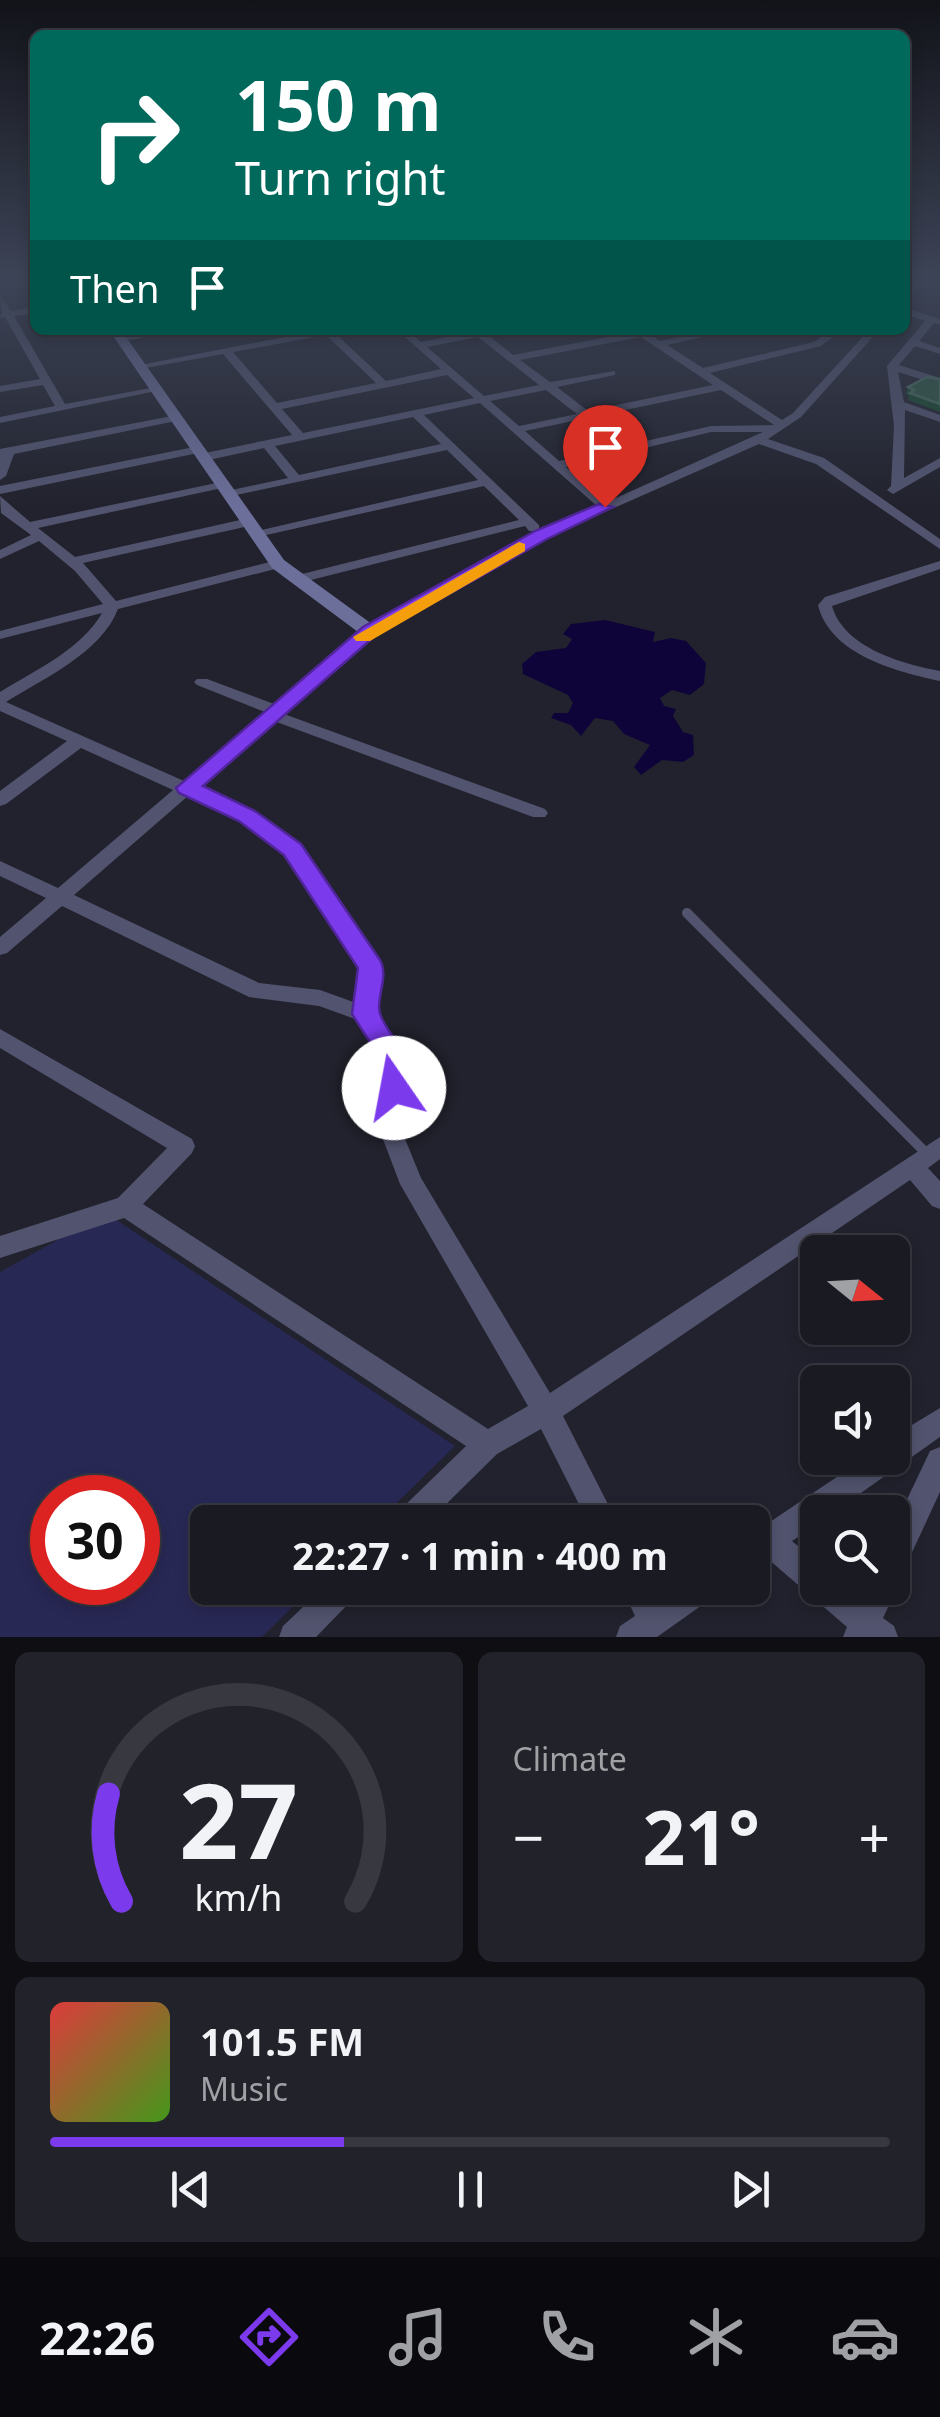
<!DOCTYPE html>
<html lang="en">
<head>
<meta charset="utf-8">
<style>
  body { margin:0; font-family:"Noto Sans",sans-serif; background:#22232a; color:#f1f3f6; height:100vh; display:flex; flex-direction:column; font-size:38px; white-space:nowrap }
  * { box-sizing:border-box; margin:0 }
  p { font-size:32px; color:#9fa1a5 }
  .icon { flex:none; width:55px; height:55px; fill:none; stroke:currentColor; stroke-width:2; stroke-linecap:round; stroke-linejoin:round }
  .map { position:relative; height:1637px; overflow:hidden }
  .panel { display:flex; flex-direction:column; gap:15px; padding:15px; background:#0e0e13; flex:1 }
  .panel>* { flex:none }
  .banner { position:absolute; left:30px; top:30px; width:880px; height:305px; border-radius:15px; box-shadow:0 5px 15px #0003,0 0 0 2px #373840; background:#00695c; color:#fff; overflow:hidden }
  .needle { width:65px; rotate:108deg }
  .tools { position:absolute; left:800px; top:1235px; display:grid; gap:20px }
  .tools a { display:grid; place-items:center; width:110px; height:110px; border-radius:15px; background:#191a22; box-shadow:0 5px 15px #0003,0 0 0 2px #373840; font-size:50px }
  .speed { position:absolute; left:30px; top:1475px; display:flex; gap:20px; font-size:50px; font-weight:700; text-align:center }
  .speed>* { display:grid; place-content:center; width:130px; height:130px; border-radius:50%; background:#191a22; box-shadow:0 5px 15px #0003,0 0 0 2px #373840; line-height:1 }
  .speed .limit { border:15px solid #d22; background:#fff; color:#111 }
  .pin { position:absolute; display:grid; place-items:center; width:85px; height:85px; color:#fff; margin:-102px -42px; border-radius:50% 50% 50% 0; rotate:-45deg; box-shadow:0 0 10px #0007 }
  .pin .icon { rotate:45deg }
  .me { position:absolute; width:110px; margin:-55px; rotate:348deg; stroke-linejoin:round; filter:drop-shadow(0 0 8px #0008) }
  .turn { display:flex; align-items:center; gap:35px; height:210px; padding:0 40px; font-size:45px }
  .turn .icon { width:130px; height:130px; stroke-width:2.5 }
  .turn b { display:block; font-size:70px; line-height:85px }
  .then { display:flex; align-items:center; height:95px; padding:0 40px; background:#0003; gap:20px; font-size:38px }
  .big { font-size:75px; font-weight:700; line-height:1.1 }
  .panel .widget { flex:1; display:flex; flex-direction:column; justify-content:center; gap:15px; min-width:0; padding:0 35px; border-radius:15px; background:#22232a }
  .panel .dial { align-items:center; gap:0 }
  .dial svg { height:260px; overflow:visible; fill:none; stroke:#373840; stroke-width:7; stroke-linecap:round; text-anchor:middle }
  .dial text { fill:#f1f3f6; stroke:none }
  .song { display:flex; align-items:center; gap:30px }
  .cover { width:120px; height:120px; border-radius:15px; background:linear-gradient(135deg,hsl(0 70% 55%),hsl(100 70% 35%)) }
  .played { height:10px; border-radius:5px; background:linear-gradient(90deg,#7c3aed 35%,#373840 35%) }
  .keys { display:flex; justify-content:space-around; direction:ltr }
  .heat { display:flex; justify-content:space-between; align-items:center; font-size:55px; direction:ltr }
  .panel .tiles { flex:1; display:grid; gap:15px; grid-template-columns:1fr 1fr }
  .widget:last-child { grid-column:span 2 }
  .trip { position:absolute; left:190px; top:1505px; width:580px; height:100px; border-radius:15px; background:#191a22; box-shadow:0 5px 15px #0003,0 0 0 2px #373840; font-weight:700; line-height:100px; text-align:center }
  .tabs { display:flex; height:160px; justify-content:space-around; align-items:center; background:#0a0a0e; color:#9fa1a5 }
  .tabs .icon { width:70px; height:70px }
  .tabs .on { color:#7c3aed }
  .tabs b { font-size:45px; color:#f1f3f6 }
  .map>svg:first-child { display:block }
</style>
</head>
<body>
<div class="map">
<svg width="940" height="1637" viewBox="0 0 940 1637">
  <rect width="100%" height="100%" fill="#21222d"/>
  <path fill="#282855" fill-rule="evenodd" d="M106 1213 455 1446 377 1522H208V1588H312L262 1637H0V1272ZM52 1498H138V1582H52Z"/>
  <polygon fill="#0f043a" points="605,620 655,632 653,642 671,638 686,641 706,663 704,684 690,695 672,690 660,698 664,706 676,709 673,716 683,732 693,735 694,755 683,762 662,760 641,775 634,767 650,745 624,734 613,721 595,718 581,736 571,725 551,718 554,713 568,713 573,703 568,695 523,674 522,664 536,652 566,648 572,639 563,634 571,624"/>
  <g fill="none" stroke-linecap="round" stroke-linejoin="round">
    <polyline stroke="#52546f" stroke-width="10" points="687,913 928,1155"/>
    <g fill="#52546f" fill-rule="evenodd">
      <polygon points="917,278 926,278 905,299 905,291"/>
      <polygon points="0,296 11,311 35,307 35,313 14,316 65,404 156,387 161,390 0,423 0,417 55,406 43,385 0,392 0,386 40,379 5,317 0,318 2,312"/>
      <polygon points="905,308 940,319 940,325 934,323 919,341 940,348 940,354 915,346 899,365 940,378 940,385 898,372 904,402 940,415 940,422 905,410 904,478 940,458 940,467 893,494 887,490 891,486 894,426 887,366 925,321 905,314"/>
      <polygon points="157,330 180,330 121,342 116,339"/>
      <path d="M321 330H345L336 334 386 381 441 369 397 330H408L421 342 483 330H504L488 335 513 355 634 332 632 330H644L660 341 715 330H735L667 345 703 368 814 342 830 330H838L837 334 821 346 710 373 782 420 793 413 869 330H879L801 417 768 439 824 458 940 539V549L816 464 759 444 546 538 374 634 284 714 545 809 548 813 545 817H533L274 721 198 787 253 812 299 846 378 962 381 967 375 1013 401 1050 403 1134 421 1178 550 1393 940 1137V1159L928 1168 940 1181V1209L932 1206 910 1180 563 1416 617 1522H588L541 1429 497 1454 428 1522H394L398 1512 466 1446 124 1218 0 1258V1236L118 1198 167 1148 0 1048V1029L192 1139 195 1146 192 1153 143 1204 488 1429 528 1406 400 1184 381 1134 379 1052 358 1020 319 1006 249 997 62 906 7 953 0 955V937L46 898 0 876V861L58 888 173 790 81 748 6 804 0 806V791L67 741 0 711V692C34 671 82 649 102 613L0 639V631L103 604 75 571 39 541 0 559V550L31 535 1 513 0 496 30 522 226 481V487L222 488 38 528 75 557 249 518 255 522 249 526 83 563 116 601 278 560 285 564 283 567 118 609C101 653 44 678 6 702L184 781 265 712 197 685 194 682 197 679H207L274 704 364 628 536 532 597 506 480 403 424 415 539 525V531H529L525 526 299 583 294 582V576L519 520 484 486 253 538V532L478 480 447 450 227 497V491L288 478 264 448 204 461 198 457 200 454 292 435 223 354 140 369 135 366ZM326 335 376 383 277 403 233 352ZM478 337 539 385 484 396 427 347ZM641 337 713 385 588 411 557 387 615 375V371L550 382 520 360ZM447 375 474 398 303 433 282 409ZM546 390 577 414 519 426 490 401ZM721 390 774 425 711 426 559 461 525 431ZM413 417 441 444 299 475 275 446ZM711 432H763L607 502 566 467ZM188 796 241 820 287 854 361 968 356 1003 320 990 259 983 74 895Z"/>
      <polygon points="177,415 183,418 181,420 14,454 6,476 0,480 0,449"/>
      <polygon points="199,446 203,448 203,452 0,494 0,486"/>
      <path d="M940 561V569L832 606C844 648 903 664 940 671V681C898 672 830 655 818 605L825 597Z"/>
      <polygon points="940,1408 940,1437 834,1512 818,1512 818,1524 792,1541 818,1563 818,1588 847,1588 861,1599 867,1588 892,1588 892,1531 930,1451 940,1447 940,1492 902,1574 893,1578 897,1588 883,1618 894,1626 898,1637 843,1637 847,1627 768,1559 752,1566 752,1534 865,1458 892,1458 892,1437"/>
      <polygon points="323,1588 359,1588 354,1598 316,1637 279,1637 283,1626"/>
      <polygon points="622,1588 653,1588 659,1600 677,1588 717,1588 712,1598 657,1637 616,1637 620,1626 635,1616"/>
    </g>
    <polygon fill="#6c6f9a" fill-rule="evenodd" points="109,330 121,330 284,560 376,627 376,635 362,635 272,568"/>
  </g>
  <polygon fill="#164a2d" points="940,379 940,412 908,400 909,396 906,394 908,387"/>
  <polygon fill="#2c5b42" stroke="#49705d" stroke-width="2.5" points="927,377 940,379 940,404 910,393 914,390 908,387"/>
  <linearGradient id="sky" x2="0" y2="1"><stop stop-color="#121319"/><stop offset="0.55" stop-color="#3d4457"/><stop offset="1" stop-color="#3d4457" stop-opacity="0"/></linearGradient>
  <rect width="940" height="507" fill="url(#sky)"/>
  <path fill="#7c3aed" stroke="#51269a" stroke-width="2.5" d="M599 504 613 507 547 539 376 635 203 786 255 811 301 844 380 960C388 975 379 991 379 1008 380 1031 423 1057 404 1097L394 1100 384 1097 377 1053 352 1014 358 968 284 855 239 821 179 793 176 788 363 627 535 531Z"/>
  <polygon fill="#f59e0b" points="519,542 525,544 525,551 370,641 356,641 353,637"/>
</svg>
<div class="tools">
<a><svg class="needle" viewBox="-14 -14 28 28"><path d="M0-13l5 13h-10z" fill="#e53935"/><path d="M0 13l5-13h-10z" fill="#9fa1a5"/></svg></a>
<a><svg class="icon" aria-label="sound" viewBox="0 0 24 24"><path d="M4 9h4l5-4v14l-5-4H4zM17 9q2 3 0 6"/></svg></a>
<a><svg class="icon" aria-label="search" viewBox="0 0 24 24"><circle cx="10" cy="10" r="6"/><path d="M15 15l6 6"/></svg></a>
</div>
<div class="speed"><div class="limit">30</div></div>
<div class="pin" style="left:605px;top:507px;background:#d93025"><svg class="icon" aria-label="arrive" viewBox="0 0 24 24"><path d="M6 21V4h12l-3 4 3 4H6"/></svg></div>
<svg class="me" style="left:394px;top:1088px" viewBox="-20 -20 40 40"><circle r="19" fill="#fff"/><path d="M0-13L10 11 0 6-10 11z" fill="#7c3aed"/></svg>
<div class="trip">22:27 · 1 min · 400 m</div>
<div class="banner">
<div class="turn"><svg class="icon" aria-label="right" viewBox="0 0 24 24"><path d="M7 20v-9h11M14 6l5 5-5 5"/></svg><div><b>150 m</b>Turn right</div></div>
<div class="then">Then<svg class="icon" aria-label="arrive" viewBox="0 0 24 24"><path d="M6 21V4h12l-3 4 3 4H6"/></svg></div>
</div>
</div>
<section class="panel">
<div class="tiles">
<div class="widget dial"><svg viewBox="0 0 100 80">
<path d="M14 69A42 42 0 1 1 86 69"/>
<path d="M14 69A42 42 0 0 1 10 36" stroke="#7c3aed"/>
<text x="50" y="56" font-size="32" font-weight="700">27</text>
<text x="50" y="72" font-size="11">km/h</text>
</svg></div>
<div class="widget"><p>Climate</p>
<div class="heat"><a>−</a><b class="big">21°</b><a>+</a></div>
</div>
<div class="widget">
<div class="song"><i class="cover"></i><div><b>101.5 FM</b><p>Music</p></div></div>
<div class="played"></div>
<div class="keys"><svg class="icon" aria-label="previous" viewBox="0 0 24 24"><path d="M18 5L8 12l10 7zM5 5v14"/></svg><svg class="icon" aria-label="pause" viewBox="0 0 24 24"><path d="M8 5v14M16 5v14"/></svg><svg class="icon" aria-label="next" viewBox="0 0 24 24"><path d="M6 5l10 7-10 7zM19 5v14"/></svg></div>
</div>
</div>
</section>
<nav class="tabs">
<b>22:26</b>
<svg class="icon on" aria-label="directions" viewBox="0 0 24 24"><path d="M12 3l9 9-9 9-9-9zM9 14v-3h6M13 9l2 2-2 2"/></svg>
<svg class="icon" aria-label="music" viewBox="0 0 24 24"><path d="M9 18V5l10-2v13"/><circle cx="6" cy="18" r="3"/><circle cx="16" cy="16" r="3"/></svg>
<svg class="icon" aria-label="phone" viewBox="0 0 24 24"><path d="M5 4h4l2 5-3 2q2 4 5 5l2-3 5 2v4C11 20 4 13 5 4z"/></svg>
<svg class="icon" aria-label="climate" viewBox="0 0 24 24"><path d="M12 3v18M4 7l16 10M4 17L20 7"/></svg>
<svg class="icon" aria-label="car" viewBox="0 0 24 24"><path d="M5 17H2v-5l4-1 3-4h7l3 4 3 1v5h-3M9 17h6M6 11h13"/><circle cx="7" cy="17" r="2"/><circle cx="17" cy="17" r="2"/></svg>
</nav>
</body>
</html>
